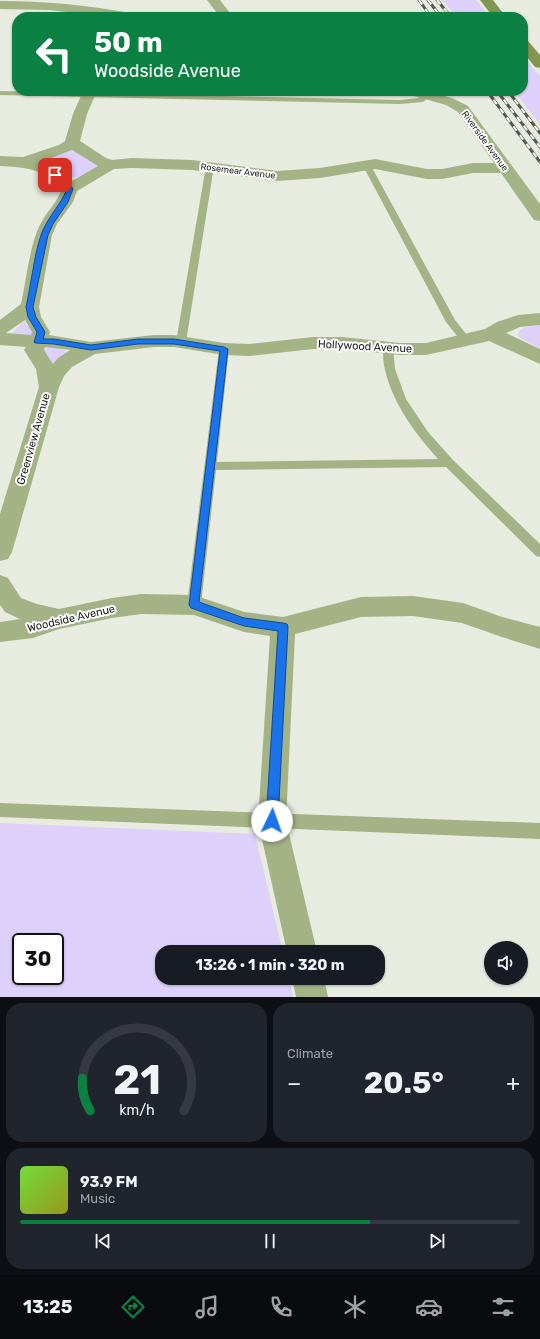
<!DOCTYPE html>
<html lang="en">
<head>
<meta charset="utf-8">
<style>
  body { margin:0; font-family:Rubik,sans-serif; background:#20242c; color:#f1f3f6; height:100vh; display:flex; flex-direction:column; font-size:15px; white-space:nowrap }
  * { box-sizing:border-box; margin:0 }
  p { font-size:13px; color:#9ea1a6 }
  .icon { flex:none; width:22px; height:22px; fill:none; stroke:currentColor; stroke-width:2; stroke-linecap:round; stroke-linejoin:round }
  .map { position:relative; height:997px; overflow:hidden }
  .sheet { display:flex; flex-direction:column; gap:6px; padding:6px; background:#0d0f14; flex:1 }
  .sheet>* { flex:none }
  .hud { position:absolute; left:12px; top:12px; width:516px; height:84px; border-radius:16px; box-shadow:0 1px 3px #0004; background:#0b8043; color:#fff; overflow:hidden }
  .buttons { position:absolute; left:484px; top:941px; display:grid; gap:8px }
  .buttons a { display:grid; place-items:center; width:44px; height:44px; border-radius:50%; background:#171b24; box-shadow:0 1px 3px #0004; font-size:20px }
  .speed { position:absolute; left:12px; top:933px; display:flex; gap:8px; font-size:20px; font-weight:700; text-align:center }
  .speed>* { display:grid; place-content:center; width:52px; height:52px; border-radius:50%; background:#171b24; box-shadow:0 1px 3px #0004; line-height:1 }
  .speed .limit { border:2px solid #111; border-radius:6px; background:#fff; color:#111 }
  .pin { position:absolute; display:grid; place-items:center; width:34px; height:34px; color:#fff; margin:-17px; border-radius:8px; box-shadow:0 2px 6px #0006 }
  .me { position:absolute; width:44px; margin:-22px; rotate:3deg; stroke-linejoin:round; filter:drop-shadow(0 0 3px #0008) }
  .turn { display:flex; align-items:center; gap:14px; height:84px; padding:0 16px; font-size:18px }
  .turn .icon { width:52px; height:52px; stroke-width:2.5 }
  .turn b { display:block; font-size:28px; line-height:34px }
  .big { font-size:30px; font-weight:700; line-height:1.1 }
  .sheet .tile { flex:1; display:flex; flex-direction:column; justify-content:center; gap:6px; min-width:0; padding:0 14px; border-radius:16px; background:#20242c }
  .sheet .dial { align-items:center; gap:0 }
  .dial svg { height:104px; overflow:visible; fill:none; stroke:#363941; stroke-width:7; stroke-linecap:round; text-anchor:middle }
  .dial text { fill:#f1f3f6; stroke:none }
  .song { display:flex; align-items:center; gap:12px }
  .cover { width:48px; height:48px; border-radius:6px; background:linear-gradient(135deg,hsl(100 70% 55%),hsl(60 70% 35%)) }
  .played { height:4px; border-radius:2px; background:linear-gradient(90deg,#0b8043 70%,#363941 70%) }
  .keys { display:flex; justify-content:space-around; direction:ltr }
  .heat { display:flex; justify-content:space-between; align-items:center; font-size:22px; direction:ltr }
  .sheet .tiles { flex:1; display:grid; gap:6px; grid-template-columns:1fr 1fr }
  .tile:last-child { grid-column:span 2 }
  .trip { position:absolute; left:155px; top:945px; width:230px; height:40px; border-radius:16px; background:#171b24; box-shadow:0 1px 3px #0004; font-weight:700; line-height:40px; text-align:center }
  .menu { display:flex; height:64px; justify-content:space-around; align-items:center; background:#090b0e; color:#9ea1a6 }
  .menu .icon { width:28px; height:28px }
  .menu .on { color:#0b8043 }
  .menu b { font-size:18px; color:#f1f3f6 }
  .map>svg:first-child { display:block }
</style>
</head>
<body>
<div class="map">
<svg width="540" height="997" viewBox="0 0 540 997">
  <rect width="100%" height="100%" fill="#e7ebe0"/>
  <g fill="#ddd1fc" fill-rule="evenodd">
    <polygon points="443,0 476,0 490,17 456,17"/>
    <polygon points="523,56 540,77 540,124 514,91 523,91"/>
    <polygon points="65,150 74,151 99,166 80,177 73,177 58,169 44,163 44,161 46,158"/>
    <polygon points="24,321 36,335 14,335 13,332"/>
    <polygon points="540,325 540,348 520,338 517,334 523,328"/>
    <polygon points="45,346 62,349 66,351 64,356 52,365 50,358 44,351"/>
    <path d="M0 823 255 834 283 952H162V978H289L293 997H0ZM21 942H55V976H21Z"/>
  </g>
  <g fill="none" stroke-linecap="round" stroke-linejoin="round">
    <g fill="#a3b385" fill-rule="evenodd">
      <polygon points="0,91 400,100 418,98 428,93 432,95 423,102 400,104 0,95"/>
      <polygon points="366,161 370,164 455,320 471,340 470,342 462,342 446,322 362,164"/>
      <polygon points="210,163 214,166 186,342 181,345 176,342 206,166"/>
      <path d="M388 345 393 348 395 369 406 399 428 432 453 460 540 544V557L536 556 446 467 216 470 201 605 199 609 194 610 189 609 187 605 219 349 220 347H228L229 349 217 462 438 459C415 433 393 404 385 370 383 363 383 355 383 348Z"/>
      <polygon points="0,803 540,823 540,839 0,817"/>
    </g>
    <g fill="#a3b385" fill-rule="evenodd">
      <polygon points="207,0 220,0 233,17 220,17"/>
      <path d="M0 1C44 1 87 5 130 13L135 14 136 17H110L49 10 0 9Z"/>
      <path d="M83 91H97L87 114 80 141 106 158 112 160 132 158 192 160 277 171 320 168 375 159 427 169H442L473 163H494L458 112 446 105 407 94 405 91C429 91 447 94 468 106L540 204V221L534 220 501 173H473L442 179H427L375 169 320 178 277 181 192 170 132 168 114 169 77 191 73 202 57 224 52 235 39 307 41 317 50 332 49 335 91 342 154 335H174L224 343 249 344 313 337H342L400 343H426L485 329 497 322 518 315 540 313V325L520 327 506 333 540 349V364L489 341 426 355H400L342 349H313L249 356 224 355 174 347H154L95 354 72 367 64 376 59 387 12 552 8 559 0 561V514L39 387 36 369 24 350 26 347 0 345V320L21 304C26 282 30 242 41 223 48 210 56 204 62 189 47 169 23 167 0 166V156L23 157 59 145 65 141 73 114ZM72 150 98 166 72 181 61 172 40 162ZM25 320 32 332 31 335 6 333ZM45 347 70 350 58 358 53 364 44 350Z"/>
      <polygon points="0,575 8,578 21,598 37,604 59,609 112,598 141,594 194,595 244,612 283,617 361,597 413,596 463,603 502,617 540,627 540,649 502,637 462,623 413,616 361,617 295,634 286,821 317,952 287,952 258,821 270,636 244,632 194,615 141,614 112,618 59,629 33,638 0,642 0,622 20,619 5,612 0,605"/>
      <polygon points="292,978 324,978 328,997 296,997"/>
    </g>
    <g fill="#819751" fill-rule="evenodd">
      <polygon points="480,0 493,0 506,17 493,17"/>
      <polygon points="523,40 528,41 540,55 540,68 535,67 523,52"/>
    </g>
    <g stroke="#565852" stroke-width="3">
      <g id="rail">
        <polyline points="419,0 431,17"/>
        <polyline points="428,0 441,17"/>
        <polyline points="437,0 451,17"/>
        <polyline points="487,91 540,162"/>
        <polyline points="497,91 540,147"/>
        <polyline points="508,91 540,133"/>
      </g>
    </g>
    <use href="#rail" stroke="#fff" stroke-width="2" stroke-dasharray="5.5" stroke-linecap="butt"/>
  </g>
  <path fill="#1a73e8" stroke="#114b97" d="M53 174C63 173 68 182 73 189L68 202 53 224 48 235 33 307 36 317 45 332 43 339H54L91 345 138 339H174L224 347 228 349 199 602 244 618 283 623 287 624 288 627 278 821 276 825 272 827 268 825 266 821 278 631 244 626 191 608 189 605 220 351 174 344H138L91 350 54 344 35 343 34 342 37 332 28 317 26 307C31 285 34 256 41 235 47 218 60 206 67 189L60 180 53 176Z"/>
  <g text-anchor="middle" stroke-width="4" stroke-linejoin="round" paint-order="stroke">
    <g font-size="9" fill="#21231f" stroke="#fff">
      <text transform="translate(485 141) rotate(54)" y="3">Riverside Avenue</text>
      <text transform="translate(238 171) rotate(7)" y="3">Rosemear Avenue</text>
    </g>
    <g font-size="11" fill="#21231f" stroke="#fff">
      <text transform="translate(365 346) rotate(3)" y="4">Hollywood Avenue</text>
      <text transform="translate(33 439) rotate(-74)" y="4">Greenview Avenue</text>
      <text transform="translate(71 618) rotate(-13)" y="4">Woodside Avenue</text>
    </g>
  </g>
</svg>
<div class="buttons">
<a><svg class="icon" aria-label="sound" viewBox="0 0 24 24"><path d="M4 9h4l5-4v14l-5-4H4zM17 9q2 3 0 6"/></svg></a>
</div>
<div class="speed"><div class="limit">30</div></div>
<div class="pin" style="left:55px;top:175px;background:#d93025"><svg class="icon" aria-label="arrive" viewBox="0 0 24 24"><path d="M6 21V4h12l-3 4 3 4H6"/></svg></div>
<svg class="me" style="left:272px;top:821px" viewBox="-20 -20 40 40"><circle r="19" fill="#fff"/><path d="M0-13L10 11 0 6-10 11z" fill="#1a73e8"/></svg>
<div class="trip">13:26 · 1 min · 320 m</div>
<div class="hud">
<div class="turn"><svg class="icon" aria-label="left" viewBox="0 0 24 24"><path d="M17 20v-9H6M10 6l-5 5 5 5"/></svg><div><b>50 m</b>Woodside Avenue</div></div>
</div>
</div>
<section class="sheet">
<div class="tiles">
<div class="tile dial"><svg viewBox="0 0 100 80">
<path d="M14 69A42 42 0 1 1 86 69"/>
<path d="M14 69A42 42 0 0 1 8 44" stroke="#0b8043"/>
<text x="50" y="56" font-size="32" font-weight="700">21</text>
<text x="50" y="72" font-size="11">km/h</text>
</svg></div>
<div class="tile"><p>Climate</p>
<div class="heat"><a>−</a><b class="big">20.5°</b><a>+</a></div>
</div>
<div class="tile">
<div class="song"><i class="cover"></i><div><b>93.9 FM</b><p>Music</p></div></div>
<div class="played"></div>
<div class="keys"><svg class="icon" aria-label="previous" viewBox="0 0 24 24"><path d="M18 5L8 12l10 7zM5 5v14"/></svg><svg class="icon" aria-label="pause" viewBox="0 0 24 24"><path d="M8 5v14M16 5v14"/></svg><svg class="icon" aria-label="next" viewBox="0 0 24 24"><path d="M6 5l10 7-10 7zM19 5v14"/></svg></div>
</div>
</div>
</section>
<nav class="menu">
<b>13:25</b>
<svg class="icon on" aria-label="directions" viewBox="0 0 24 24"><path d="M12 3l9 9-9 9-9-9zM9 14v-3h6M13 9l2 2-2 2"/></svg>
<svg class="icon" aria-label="music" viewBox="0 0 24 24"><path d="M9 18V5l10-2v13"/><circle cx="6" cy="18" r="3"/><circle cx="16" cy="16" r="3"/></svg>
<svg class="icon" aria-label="phone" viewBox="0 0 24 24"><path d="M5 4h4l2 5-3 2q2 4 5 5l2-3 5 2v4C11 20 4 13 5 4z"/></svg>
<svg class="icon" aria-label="climate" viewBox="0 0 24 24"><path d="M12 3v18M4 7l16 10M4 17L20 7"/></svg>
<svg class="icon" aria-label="car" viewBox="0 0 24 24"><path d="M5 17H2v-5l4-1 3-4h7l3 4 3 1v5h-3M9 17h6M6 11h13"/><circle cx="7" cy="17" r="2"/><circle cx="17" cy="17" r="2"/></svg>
<svg class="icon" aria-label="filters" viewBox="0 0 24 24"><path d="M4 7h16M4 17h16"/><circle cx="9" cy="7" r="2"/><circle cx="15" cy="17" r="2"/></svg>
</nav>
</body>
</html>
